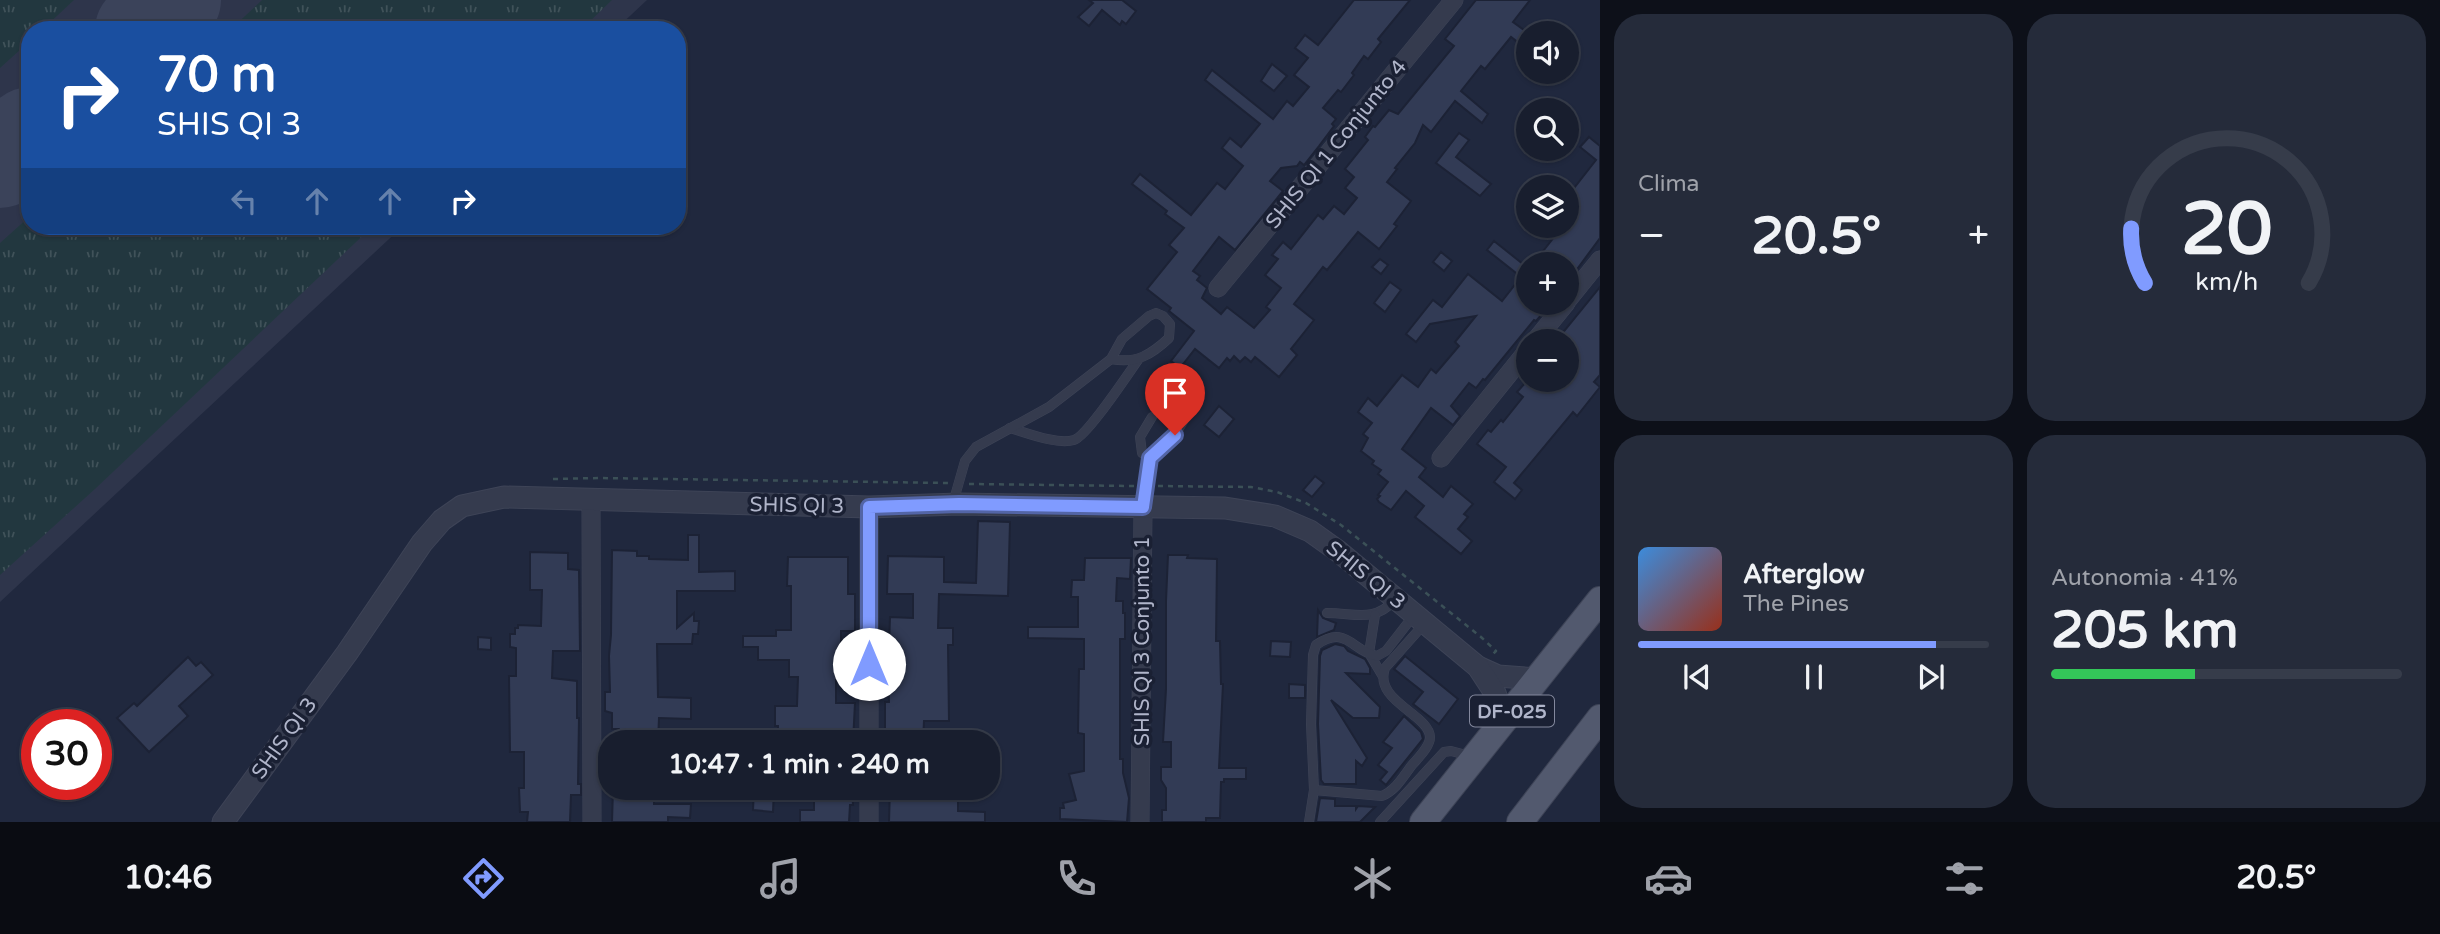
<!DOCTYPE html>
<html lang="pt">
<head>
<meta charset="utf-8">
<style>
  body { margin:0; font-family:"Varela Round",sans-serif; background:#252b3a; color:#f1f3f6; height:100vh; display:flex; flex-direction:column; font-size:26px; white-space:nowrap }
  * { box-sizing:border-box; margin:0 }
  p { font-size:23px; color:#9fa2aa }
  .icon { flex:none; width:38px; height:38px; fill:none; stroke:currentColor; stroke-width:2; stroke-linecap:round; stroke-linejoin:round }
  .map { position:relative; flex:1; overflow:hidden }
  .sheet { display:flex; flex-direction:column; gap:14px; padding:14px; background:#0d1019; width:840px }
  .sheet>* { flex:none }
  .top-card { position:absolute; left:21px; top:21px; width:665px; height:214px; border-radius:28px; box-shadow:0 2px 5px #0004,0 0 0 2px #363c4a; background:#1a4fa0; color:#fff; overflow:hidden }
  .tools { position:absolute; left:1516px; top:21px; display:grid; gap:14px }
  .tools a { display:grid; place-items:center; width:63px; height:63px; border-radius:50%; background:#181e2e; box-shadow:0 2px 5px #0004,0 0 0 2px #363c4a; font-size:35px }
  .speed { position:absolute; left:21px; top:709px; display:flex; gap:14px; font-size:35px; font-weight:700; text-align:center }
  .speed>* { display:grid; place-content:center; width:91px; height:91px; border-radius:50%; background:#181e2e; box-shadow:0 2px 5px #0004,0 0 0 2px #363c4a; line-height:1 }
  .speed .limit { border:10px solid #d22; background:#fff; color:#111 }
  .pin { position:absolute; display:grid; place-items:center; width:60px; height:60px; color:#fff; margin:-72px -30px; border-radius:50% 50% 50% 0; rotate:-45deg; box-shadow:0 0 7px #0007 }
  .pin .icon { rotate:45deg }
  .me { position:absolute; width:77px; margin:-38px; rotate:0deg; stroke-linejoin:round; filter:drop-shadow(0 0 5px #0008) }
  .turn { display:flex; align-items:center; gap:24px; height:147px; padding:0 21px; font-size:32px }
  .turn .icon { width:91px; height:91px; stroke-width:2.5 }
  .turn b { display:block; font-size:49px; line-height:60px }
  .lanes { display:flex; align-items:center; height:66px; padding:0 21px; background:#0003; justify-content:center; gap:35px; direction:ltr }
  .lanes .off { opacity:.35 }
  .big { font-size:52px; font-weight:700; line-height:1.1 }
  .sheet .widget { flex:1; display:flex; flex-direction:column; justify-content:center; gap:10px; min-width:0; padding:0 24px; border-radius:28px; background:#252b3a }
  .sheet .dial { align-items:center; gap:0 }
  .dial svg { height:182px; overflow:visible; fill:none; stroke:#363c4a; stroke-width:7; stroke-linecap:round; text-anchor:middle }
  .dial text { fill:#f1f3f6; stroke:none }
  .song { display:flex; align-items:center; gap:21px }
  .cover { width:84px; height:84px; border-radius:10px; background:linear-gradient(135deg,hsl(210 70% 55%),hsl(10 70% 35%)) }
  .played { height:7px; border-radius:4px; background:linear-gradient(90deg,#809bff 85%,#363c4a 85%) }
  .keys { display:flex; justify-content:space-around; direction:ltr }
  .heat { display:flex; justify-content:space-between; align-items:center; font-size:38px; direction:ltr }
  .charge { height:10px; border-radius:5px; background:linear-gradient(90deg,#34c759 41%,#363c4a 0) }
  .sheet .tiles { flex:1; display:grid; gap:14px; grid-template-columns:repeat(2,1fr) }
  .trip { position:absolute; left:598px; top:730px; width:402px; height:70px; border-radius:28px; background:#181e2e; box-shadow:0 2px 5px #0004,0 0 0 2px #363c4a; font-weight:700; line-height:70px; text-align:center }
  .menu { display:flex; height:112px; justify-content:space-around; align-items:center; background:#0a0c12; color:#9fa2aa }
  .menu .icon { width:49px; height:49px }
  .menu .current { color:#809bff }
  .menu b { font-size:32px; color:#f1f3f6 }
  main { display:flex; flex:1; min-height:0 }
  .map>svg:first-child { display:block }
</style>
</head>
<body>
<main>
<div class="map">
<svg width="1600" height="822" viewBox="0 0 1600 822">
  <defs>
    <pattern id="grass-tufts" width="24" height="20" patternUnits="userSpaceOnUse" patternTransform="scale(1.75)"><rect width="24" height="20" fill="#22373f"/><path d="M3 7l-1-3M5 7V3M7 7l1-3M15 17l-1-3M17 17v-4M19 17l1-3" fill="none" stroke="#405259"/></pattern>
  </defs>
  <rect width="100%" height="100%" fill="#20283e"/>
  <polygon fill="#2e354b" points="0,0 647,0 615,30 30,30 30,226 403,226 0,602"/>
  <g fill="url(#grass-tufts)">
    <polygon points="0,0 74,0 42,30 30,30 30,41 0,68"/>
    <polygon points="262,0 612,0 581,30 230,30"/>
    <polygon points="30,216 30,226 373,226 95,489 0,575 0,243"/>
  </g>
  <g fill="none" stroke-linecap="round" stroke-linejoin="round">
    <g stroke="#3b435a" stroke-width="94">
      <polyline points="142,30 174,0"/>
      <polyline points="0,161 30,134"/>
    </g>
  </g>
  <g fill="#323b55" stroke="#1c2235" stroke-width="2">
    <polygon points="1089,0 1122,0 1136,11 1126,24 1122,21 1120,25 1102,10 1089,26 1078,17 1093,3"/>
    <polygon points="1354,0 1410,0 1378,39 1381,42 1368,59 1364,56 1352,73 1354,75 1341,92 1338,90 1323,108 1336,119 1332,124 1334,126 1319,146 1304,165 1300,162 1297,166 1281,168 1270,181 1283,191 1235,250 1219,237 1193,271 1200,276 1197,280 1207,288 1202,298 1221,314 1227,307 1254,328 1270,310 1266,307 1281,288 1265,275 1278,259 1272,255 1283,242 1291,249 1318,215 1323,219 1334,206 1344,214 1357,198 1345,188 1354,177 1345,169 1368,140 1365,137 1373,126 1375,127 1389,110 1398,114 1454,46 1445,39 1476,0 1530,0 1513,22 1528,33 1528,50 1511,37 1485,69 1481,66 1461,91 1488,114 1482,123 1455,101 1431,132 1423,125 1415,143 1395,168 1397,169 1387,182 1411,201 1394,224 1397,226 1379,249 1358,232 1327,270 1323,267 1294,304 1314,320 1291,349 1297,355 1279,377 1255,357 1251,362 1245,357 1240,362 1234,356 1230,361 1227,358 1219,368 1195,349 1180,368 1171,361 1194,331 1169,311 1171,308 1147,289 1177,252 1169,245 1184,228 1165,214 1167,211 1132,184 1140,174 1191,215 1217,183 1225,189 1243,166 1222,148 1230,138 1241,147 1260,124 1205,80 1212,70 1273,119 1287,101 1293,106 1309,87 1294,75 1308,58 1295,48 1305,35 1318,45"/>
    <polygon points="1272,64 1287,76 1274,91 1261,81"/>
    <polygon points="1459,133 1469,140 1456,157 1491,184 1480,196 1436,163"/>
    <polygon points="1589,137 1600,146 1600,238 1575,272 1573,271 1566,280 1566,264 1533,264 1558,232 1550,226 1566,226 1566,182 1574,188 1596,160 1580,147"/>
    <polygon points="1494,241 1528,268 1528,303 1552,303 1536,321 1534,320 1485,380 1483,379 1476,388 1469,383 1451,406 1460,416 1453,425 1431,408 1402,449 1426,468 1419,477 1443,497 1451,486 1473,504 1464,514 1468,517 1458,529 1472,541 1461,554 1415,517 1424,506 1406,491 1391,510 1379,502 1377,499 1380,496 1378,495 1388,482 1378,474 1381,470 1372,464 1374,461 1361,451 1368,438 1363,434 1372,423 1358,412 1368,398 1377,406 1402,375 1418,387 1431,369 1436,373 1459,346 1455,342 1476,316 1430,324 1416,342 1406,334 1433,300 1442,307 1468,274 1502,301 1521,277 1487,250"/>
    <polygon points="1441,252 1452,261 1444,271 1433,262"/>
    <polygon points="1380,259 1388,265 1381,274 1372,267"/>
    <polygon points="1390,282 1401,290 1385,312 1374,303"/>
    <polygon points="1600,287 1600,375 1594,382 1600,387 1577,416 1573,412 1514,483 1522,490 1515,499 1494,482 1506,467 1477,444 1488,430 1491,432 1501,420 1503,422 1523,397 1517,392 1525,383 1528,385 1532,380 1566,380 1566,341 1556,341"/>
    <polygon points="1172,365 1184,373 1172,388 1161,380"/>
    <polygon points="1219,406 1234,419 1219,437 1204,425"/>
    <polygon points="1315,476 1324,483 1312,497 1303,490"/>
    <polygon points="978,521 1010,522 1008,596 939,594 938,628 953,628 953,645 948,645 949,721 924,721 923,742 885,742 885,702 889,702 887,645 889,645 890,617 913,618 913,594 887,594 888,556 944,557 944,582 976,583"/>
    <polygon points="688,535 699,535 699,572 735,571 735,591 677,591 677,628 694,613 694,621 699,621 698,634 693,634 692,644 657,644 658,697 691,698 691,719 659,718 658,742 619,742 619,729 612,729 612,713 605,711 605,692 610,692 609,656 611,635 612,550 637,551 637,556 649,556 649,559 688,560"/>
    <polygon points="530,552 568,553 568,569 579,570 580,651 553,651 552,678 577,681 577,718 579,718 578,784 581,784 581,795 571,795 570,822 527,822 528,812 520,812 519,788 524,788 524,752 510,752 509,676 516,676 516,648 510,647 510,634 515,634 515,628 518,628 518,625 541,626 542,590 530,590"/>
    <polygon points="1168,555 1188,555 1187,558 1217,559 1216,641 1220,641 1221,684 1223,684 1219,768 1246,768 1246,779 1224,779 1224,782 1221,782 1220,818 1206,818 1206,822 1162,822 1162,810 1166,810 1166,788 1161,780 1161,767 1171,767 1171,742 1163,742 1166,689 1166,601"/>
    <polygon points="788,557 848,557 848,594 855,594 855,631 841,631 841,661 854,661 854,675 836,675 836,703 855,703 853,742 803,742 802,732 778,732 778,726 775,726 775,706 797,706 798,677 789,677 789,660 758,660 758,647 743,647 743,636 776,636 776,630 791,630 791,586 787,586"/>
    <polygon points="1085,558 1131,558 1130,579 1117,578 1116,601 1123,601 1123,613 1125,613 1125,639 1120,639 1120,759 1123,759 1123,773 1129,798 1127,822 1060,819 1060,808 1064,808 1063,803 1076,800 1069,774 1084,771 1084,734 1078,733 1079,669 1084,669 1084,639 1028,638 1028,627 1078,627 1078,597 1071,597 1072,580 1084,580"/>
    <polygon points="1318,610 1323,618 1336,623 1334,630 1317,637"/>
    <polygon points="478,637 491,638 491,650 478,649"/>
    <polygon points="1271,641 1291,642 1290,657 1270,656"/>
    <polygon points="1335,644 1344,646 1348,651 1365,659 1370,668 1370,674 1346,673 1380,707 1379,718 1353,718 1331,700 1367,758 1362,766 1356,761 1356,784 1324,784 1321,780 1318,724 1320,656 1322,650"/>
    <polygon points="1405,656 1458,699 1439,724 1413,704 1423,692 1394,669"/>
    <polygon points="188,657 196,666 201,662 213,675 179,706 188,716 149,752 117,718 134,703 137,706"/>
    <polygon points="1289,684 1305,685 1305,698 1289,698"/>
    <polygon points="1404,716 1421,732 1423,739 1386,785 1380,780 1387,772 1378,765 1392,748 1383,742"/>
    <polygon points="613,788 654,788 654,804 691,804 690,818 668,817 668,822 612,822"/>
    <polygon points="754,788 774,788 773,812 753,810"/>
    <polygon points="814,788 852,788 853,805 850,805 849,822 800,822 800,810 814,810"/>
    <polygon points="890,788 928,788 928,791 958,791 958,811 985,812 985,822 889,822"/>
    <polygon points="1320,798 1335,799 1335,806 1356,806 1356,809 1358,806 1375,807 1360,822 1316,822"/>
  </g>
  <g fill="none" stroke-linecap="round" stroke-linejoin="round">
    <g stroke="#3e4457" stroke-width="10">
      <g id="service">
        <path d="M1010 428C1027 433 1057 445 1074 440 1087 436 1128 374 1138 360"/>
        <polyline points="1150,458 1142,453 1140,437 1152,417"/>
        <path d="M953 503 965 461 976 447 1049 407 1111 359 1122 339 1149 316 1156 313 1163 316 1170 324 1169 338C1151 355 1136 364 1111 359"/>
        <polyline points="1143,505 1150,458 1175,435 1188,413 1194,392"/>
        <path d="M1327 613C1356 613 1373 623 1395 600"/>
        <polyline points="1375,615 1369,653 1382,675"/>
        <path d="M1314 790 1382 796C1396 790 1403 777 1412 765 1418 758 1430 747 1430 737 1429 714 1373 701 1385 668L1425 623"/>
        <path d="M1309 822 1314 790 1311 724 1313 655 1316 645C1347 624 1351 651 1377 656L1386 651 1414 615"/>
        <polyline points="1380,822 1444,752 1451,751 1470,756"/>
      </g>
    </g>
    <g stroke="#3e4457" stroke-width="19">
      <g id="minor">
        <polyline points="1218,288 1454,0"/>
        <polyline points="1566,302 1600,260"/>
        <polyline points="1535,341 1566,303"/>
        <polyline points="1441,458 1528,350"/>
        <polyline points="591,500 592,822"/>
        <polyline points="869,742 869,507"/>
        <polyline points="869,822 869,788"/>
        <polyline points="1140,822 1143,507"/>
      </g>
    </g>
    <g stroke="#3e4457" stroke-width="23">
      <g id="tertiary">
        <polyline points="1478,667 1498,676 1538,679"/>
        <polyline points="223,822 347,653 422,543 442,520 462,506 504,497 869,507 959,504 1225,508 1275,516 1310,531 1338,551 1478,667 1495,693 1504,720"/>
      </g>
    </g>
    <g stroke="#3e4457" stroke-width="28">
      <g id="primary">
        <polyline points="1423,822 1600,600"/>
        <polyline points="1520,822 1600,718"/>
      </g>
    </g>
    <g stroke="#3b5057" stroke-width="2.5" stroke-dasharray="5 5" stroke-linecap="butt">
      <polyline points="553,479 599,478 949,483"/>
      <polyline points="969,484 1134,486"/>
      <polyline points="1158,486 1251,487 1277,492 1306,503 1341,525 1481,637 1496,651 1493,654"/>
    </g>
    <use href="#service" stroke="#353b4e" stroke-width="9"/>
    <use href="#minor" stroke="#353b4e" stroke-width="18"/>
    <use href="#tertiary" stroke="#353b4e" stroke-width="21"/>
    <use href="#primary" stroke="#52596e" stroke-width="26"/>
  </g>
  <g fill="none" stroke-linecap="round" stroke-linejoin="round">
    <g stroke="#5365a6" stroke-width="18">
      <polyline id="route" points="869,664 869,507 959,504 1143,507 1150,458 1175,435"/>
    </g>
    <use href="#route" stroke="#809bff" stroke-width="12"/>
  </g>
  <g text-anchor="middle" stroke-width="7" stroke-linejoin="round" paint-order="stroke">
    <rect fill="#1a2033" stroke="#83889d" stroke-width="2" x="1470" y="695.5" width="84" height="31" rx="5"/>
    <g font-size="19" font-weight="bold" fill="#b0b5ca">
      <text x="1512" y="718">DF-025</text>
    </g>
    <g font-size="21" fill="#b0b5ca" stroke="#1a2033">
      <text transform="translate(1336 144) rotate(-51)" y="7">SHIS QI 1 Conjunto 4</text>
      <text transform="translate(797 505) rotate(1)" y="7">SHIS QI 3</text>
      <text transform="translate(1366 575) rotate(39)" y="7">SHIS QI 3</text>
      <text transform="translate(1142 641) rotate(-90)" y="7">SHIS QI 3 Conjunto 1</text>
      <text transform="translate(284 738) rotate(-54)" y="7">SHIS QI 3</text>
    </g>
  </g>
</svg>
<div class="tools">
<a><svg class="icon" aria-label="sound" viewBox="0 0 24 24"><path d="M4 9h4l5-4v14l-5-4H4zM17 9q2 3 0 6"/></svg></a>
<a><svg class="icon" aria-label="search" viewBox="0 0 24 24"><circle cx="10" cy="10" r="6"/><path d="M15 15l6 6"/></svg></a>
<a><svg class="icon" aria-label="layers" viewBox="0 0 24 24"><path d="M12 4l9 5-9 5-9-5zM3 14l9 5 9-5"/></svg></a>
<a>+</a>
<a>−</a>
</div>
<div class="speed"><div class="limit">30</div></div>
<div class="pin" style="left:1175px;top:435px;background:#d93025"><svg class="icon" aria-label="arrive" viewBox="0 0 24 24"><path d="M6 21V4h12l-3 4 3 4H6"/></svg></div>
<svg class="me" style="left:869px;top:664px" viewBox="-20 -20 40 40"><circle r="19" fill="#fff"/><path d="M0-13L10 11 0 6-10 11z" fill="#809bff"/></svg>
<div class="trip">10:47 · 1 min · 240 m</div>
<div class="top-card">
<div class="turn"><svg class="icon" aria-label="right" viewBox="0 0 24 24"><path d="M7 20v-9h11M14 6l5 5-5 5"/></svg><div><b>70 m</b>SHIS QI 3</div></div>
<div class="lanes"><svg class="icon off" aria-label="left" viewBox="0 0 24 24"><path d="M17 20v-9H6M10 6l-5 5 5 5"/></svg><svg class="icon off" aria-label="ahead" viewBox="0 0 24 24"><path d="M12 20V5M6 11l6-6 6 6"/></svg><svg class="icon off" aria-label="ahead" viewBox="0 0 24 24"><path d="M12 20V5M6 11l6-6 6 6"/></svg><svg class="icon" aria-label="right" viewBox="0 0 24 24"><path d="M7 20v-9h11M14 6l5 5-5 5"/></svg></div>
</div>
</div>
<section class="sheet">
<div class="tiles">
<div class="widget"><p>Clima</p>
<div class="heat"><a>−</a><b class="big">20.5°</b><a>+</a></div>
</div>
<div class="widget dial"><svg viewBox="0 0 100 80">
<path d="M14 69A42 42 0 1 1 86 69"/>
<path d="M14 69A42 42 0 0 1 8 45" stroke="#809bff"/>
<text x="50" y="56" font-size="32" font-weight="700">20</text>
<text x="50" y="72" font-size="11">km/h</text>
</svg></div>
<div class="widget">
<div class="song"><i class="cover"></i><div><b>Afterglow</b><p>The Pines</p></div></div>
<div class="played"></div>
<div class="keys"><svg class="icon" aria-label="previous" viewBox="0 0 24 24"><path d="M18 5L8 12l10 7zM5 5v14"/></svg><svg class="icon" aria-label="pause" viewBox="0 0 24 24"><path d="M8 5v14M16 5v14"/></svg><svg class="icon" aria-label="next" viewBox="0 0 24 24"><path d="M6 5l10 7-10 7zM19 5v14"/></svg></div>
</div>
<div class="widget"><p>Autonomia · 41%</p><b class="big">205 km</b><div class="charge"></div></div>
</div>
</section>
</main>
<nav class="menu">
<b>10:46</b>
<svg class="icon current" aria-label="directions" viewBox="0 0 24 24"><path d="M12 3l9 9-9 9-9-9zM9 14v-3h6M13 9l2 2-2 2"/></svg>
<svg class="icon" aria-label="music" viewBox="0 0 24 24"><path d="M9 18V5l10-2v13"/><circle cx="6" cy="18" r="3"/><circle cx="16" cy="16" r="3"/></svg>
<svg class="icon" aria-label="phone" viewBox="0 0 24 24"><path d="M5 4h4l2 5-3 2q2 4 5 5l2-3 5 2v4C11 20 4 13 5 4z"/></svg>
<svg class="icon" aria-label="climate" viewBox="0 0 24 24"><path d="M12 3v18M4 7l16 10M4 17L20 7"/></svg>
<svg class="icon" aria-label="car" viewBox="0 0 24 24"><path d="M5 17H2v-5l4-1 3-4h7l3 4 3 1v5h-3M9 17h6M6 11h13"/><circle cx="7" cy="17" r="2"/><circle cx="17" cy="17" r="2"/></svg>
<svg class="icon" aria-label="filters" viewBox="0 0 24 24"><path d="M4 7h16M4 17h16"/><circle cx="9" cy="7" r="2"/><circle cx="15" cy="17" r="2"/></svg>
<b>20.5°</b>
</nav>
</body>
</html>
